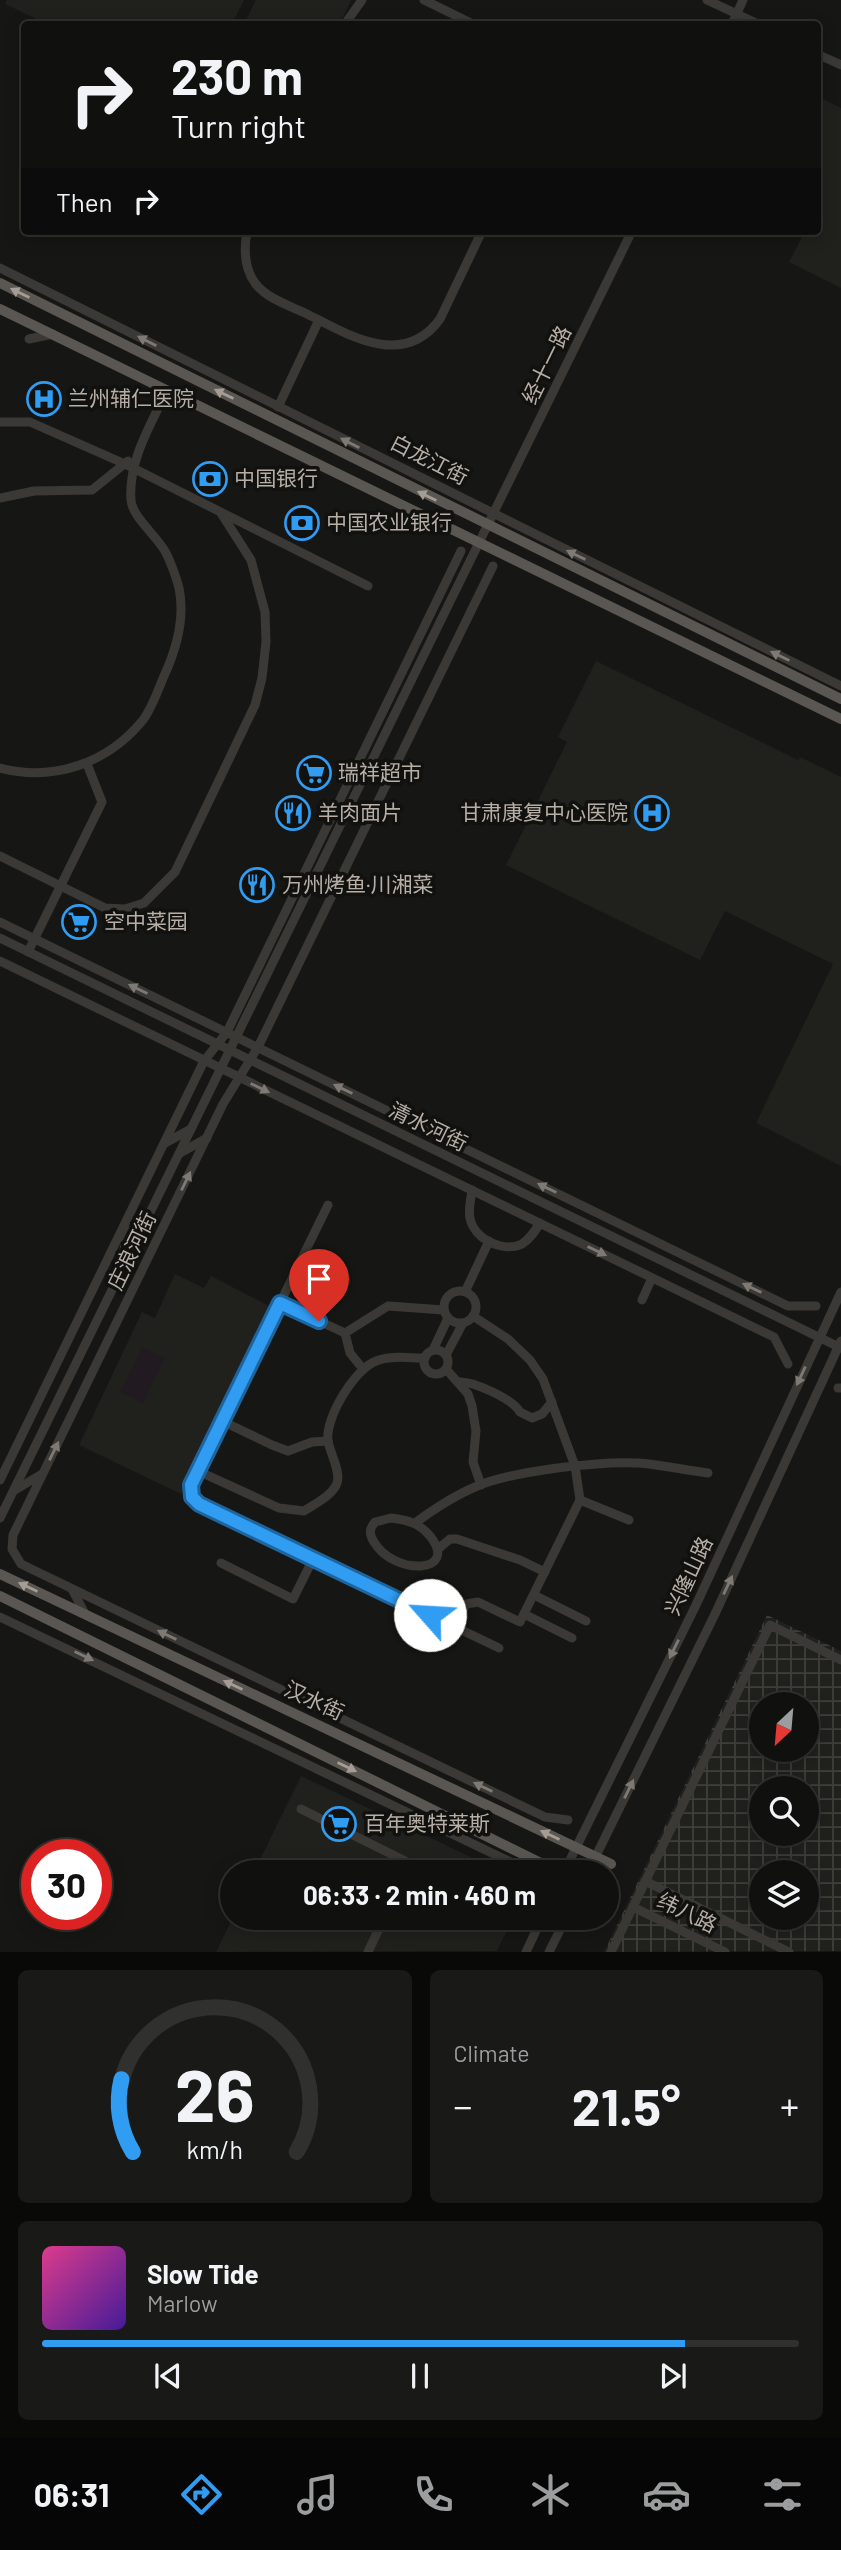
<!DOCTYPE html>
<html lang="en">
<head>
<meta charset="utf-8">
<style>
  body { margin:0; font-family:Barlow,"Noto Sans SC",sans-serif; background:#191918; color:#f1f3f6; height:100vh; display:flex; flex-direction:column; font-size:26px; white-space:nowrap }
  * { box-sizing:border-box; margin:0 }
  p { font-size:23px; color:#9c9d9e }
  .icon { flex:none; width:38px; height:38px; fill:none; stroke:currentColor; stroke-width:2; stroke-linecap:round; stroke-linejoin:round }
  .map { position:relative; height:1952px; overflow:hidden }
  .drawer { display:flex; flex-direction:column; gap:18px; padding:18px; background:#090908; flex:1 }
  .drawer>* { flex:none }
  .banner { position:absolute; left:21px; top:21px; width:800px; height:214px; border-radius:7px; box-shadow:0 4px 18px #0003,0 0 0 2px #30302f; background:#10100f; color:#f1f3f6; overflow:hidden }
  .needle { width:46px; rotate:206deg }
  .controls { position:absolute; left:749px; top:1692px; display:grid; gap:14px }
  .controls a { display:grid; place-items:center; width:70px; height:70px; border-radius:50%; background:#10100f; box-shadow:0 4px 18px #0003,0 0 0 2px #30302f; font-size:35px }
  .speed { position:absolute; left:21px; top:1839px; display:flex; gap:14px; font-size:35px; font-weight:700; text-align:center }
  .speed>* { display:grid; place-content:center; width:91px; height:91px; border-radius:50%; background:#10100f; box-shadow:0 4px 18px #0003,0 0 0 2px #30302f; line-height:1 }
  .speed .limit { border:10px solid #d22; background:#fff; color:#111 }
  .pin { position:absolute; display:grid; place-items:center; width:60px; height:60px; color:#fff; margin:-72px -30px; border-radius:50% 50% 50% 0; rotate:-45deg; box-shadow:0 0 7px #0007 }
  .pin .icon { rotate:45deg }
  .me { position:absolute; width:77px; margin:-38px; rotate:296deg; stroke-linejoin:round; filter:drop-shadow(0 0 5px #0008) }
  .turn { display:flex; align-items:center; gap:24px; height:147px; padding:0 35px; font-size:32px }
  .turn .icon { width:91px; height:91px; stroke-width:2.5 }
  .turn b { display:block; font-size:49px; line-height:60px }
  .then { display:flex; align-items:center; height:66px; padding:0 35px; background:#0003; gap:14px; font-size:26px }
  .big { font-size:52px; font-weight:700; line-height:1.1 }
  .drawer .widget { flex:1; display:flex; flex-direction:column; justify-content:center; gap:10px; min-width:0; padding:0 24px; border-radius:10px; background:#191918 }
  .drawer .dial { align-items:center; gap:0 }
  .dial svg { height:182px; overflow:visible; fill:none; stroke:#30302f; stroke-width:7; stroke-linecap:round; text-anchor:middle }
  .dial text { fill:#f1f3f6; stroke:none }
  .song { display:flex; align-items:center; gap:21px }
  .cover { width:84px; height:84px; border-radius:10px; background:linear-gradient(135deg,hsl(330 70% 55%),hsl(260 70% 35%)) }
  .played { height:7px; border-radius:4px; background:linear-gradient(90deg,#309cf2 85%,#30302f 85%) }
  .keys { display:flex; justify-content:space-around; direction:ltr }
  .heat { display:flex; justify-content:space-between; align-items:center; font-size:38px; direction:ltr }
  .drawer .tiles { flex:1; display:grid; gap:18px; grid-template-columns:1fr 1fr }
  .widget:last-child { grid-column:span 2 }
  .trip { position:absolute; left:220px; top:1860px; width:399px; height:70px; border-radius:35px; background:#10100f; box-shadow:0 4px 18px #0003,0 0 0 2px #30302f; font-weight:700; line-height:70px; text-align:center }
  .tab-bar { display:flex; height:112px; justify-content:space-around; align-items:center; background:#060606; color:#9c9d9e }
  .tab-bar .icon { width:49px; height:49px }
  .tab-bar .selected { color:#309cf2 }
  .tab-bar b { font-size:32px; color:#f1f3f6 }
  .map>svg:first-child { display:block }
</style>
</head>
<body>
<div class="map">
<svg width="841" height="1952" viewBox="0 0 841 1952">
  <defs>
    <pattern id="industrial-grid" width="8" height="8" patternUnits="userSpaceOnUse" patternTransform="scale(1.75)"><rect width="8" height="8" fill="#20201d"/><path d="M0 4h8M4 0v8" fill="none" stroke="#3e3e3b"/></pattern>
  </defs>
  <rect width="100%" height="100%" fill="#161614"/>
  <g fill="#20201d">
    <polygon points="7,0 244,0 232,24 47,24 5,4"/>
    <polygon points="256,0 351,0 340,24 244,24"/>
    <polygon points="817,96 841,108 841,288 789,262 805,231 817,231"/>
    <polygon points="596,661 798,760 800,757 841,777 841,1166 756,1123 833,964 725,911 700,960 506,865 567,742 558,737"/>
    <polygon points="175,1274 204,1288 211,1276 273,1308 181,1494 79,1445 142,1312 155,1318"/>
    <polygon points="301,1776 502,1872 254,1872"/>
    <polygon points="233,1917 233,1918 513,1918 497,1951 216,1952"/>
  </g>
  <path fill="url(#industrial-grid)" fill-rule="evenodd" d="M767 1615 841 1651V1951L604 1952ZM761 1704H807V1750H761ZM761 1788H807V1834H761ZM761 1872H807V1918H761Z"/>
  <polygon fill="#211a21" points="142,1347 165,1358 143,1403 120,1392"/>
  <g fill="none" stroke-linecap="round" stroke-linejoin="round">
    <g stroke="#3b3935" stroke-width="9">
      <polyline points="424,0 473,24"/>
      <polyline points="707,0 758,24"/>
      <polyline points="345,24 362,0"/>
      <polyline points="732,24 743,0"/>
      <polyline points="817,54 841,65"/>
      <path d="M247 231C244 248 244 268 255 283 266 298 288 305 305 313 347 334 403 370 440 319L482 231"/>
      <polyline points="0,268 841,686"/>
      <polyline points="29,339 53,334"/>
      <polyline points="278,407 319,320"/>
      <polyline points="0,422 30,422 125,464 368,586"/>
      <polyline points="0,498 34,491 92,490 128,461"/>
      <polyline points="493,566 258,1047 223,1104 13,1535 12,1549 21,1564 545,1817 568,1820"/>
      <path d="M0 768C54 782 108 763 143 720 152 708 158 690 164 676 176 650 185 617 179 588 176 577 171 563 166 553 158 537 132 517 131 500 128 460 151 425 167 390"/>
      <polyline points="0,856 105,908 125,909 144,903 175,872 255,705 262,678 266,642 265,612 251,560 221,513"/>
      <polyline points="0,922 788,1306 816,1306"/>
      <polyline points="0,938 841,1348"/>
      <polyline points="28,952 102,802 87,764"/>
      <polyline points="0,961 774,1337 788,1364"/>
      <polyline points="165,1143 191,1129"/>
      <polyline points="180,1153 207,1138"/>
      <path d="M472 1190C471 1199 468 1209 470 1218 474 1239 503 1253 522 1244 530 1239 535 1231 540 1223"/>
      <polyline points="328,1205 191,1485 192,1497 199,1504 499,1648"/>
      <polyline points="124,1260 125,1228"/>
      <circle cx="460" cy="1307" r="16"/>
      <polyline points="465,1292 489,1241"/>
      <polyline points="642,1300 652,1278"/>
      <polyline points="280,1303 345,1333"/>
      <polyline points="345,1333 388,1306 444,1310"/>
      <polyline points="345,1333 350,1353 363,1369"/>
      <polyline points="433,1350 448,1318"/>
      <circle cx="436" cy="1362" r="12"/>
      <polyline points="446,1355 463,1323"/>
      <polyline points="446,1369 468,1394 472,1406 476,1431 473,1462 481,1485"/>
      <path d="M459 1382C473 1381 513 1399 520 1412L532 1418 542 1414 552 1402"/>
      <polyline points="838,1388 841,1388"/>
      <polyline points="222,1421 272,1445 288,1451 312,1442 328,1441"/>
      <path d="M198 1471 279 1508 304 1511C315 1504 333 1495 337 1483 341 1471 330 1453 328 1441 325 1417 355 1369 376 1361 391 1355 409 1358 425 1358"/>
      <polyline points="0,1480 204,1061 227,1032 461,551"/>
      <polyline points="15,1490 42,1474"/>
      <polyline points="580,1500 629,1520"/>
      <polyline points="0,1518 632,231"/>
      <path d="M391 1518C408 1520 419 1523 430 1536 460 1574 394 1576 374 1542 369 1534 369 1529 375 1522Z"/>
      <path d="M415 1523C434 1509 454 1496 475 1487 512 1471 598 1461 639 1463 662 1465 685 1470 708 1473"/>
      <polyline points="438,1549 450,1539 457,1539 520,1560 545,1572"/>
      <polyline points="221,1563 293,1599 313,1559"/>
      <polyline points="72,1589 85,1614"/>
      <polyline points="534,1595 586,1621"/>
      <polyline points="524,1614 572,1638"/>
      <polyline points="0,1617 517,1865 523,1872"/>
      <polyline points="454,1627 466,1604 478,1602 520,1622 580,1500 575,1466 543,1379 530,1360 508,1339 473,1316"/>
      <polyline points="301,1809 427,1872"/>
      <polyline points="564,1872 696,1605 841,1292"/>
      <polyline points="588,1872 715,1614 841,1341"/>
      <polyline points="645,1881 789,1952"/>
      <polyline points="633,1907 725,1952"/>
      <polyline points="368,1952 384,1918"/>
      <polyline points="526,1952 542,1918"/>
      <polyline points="549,1952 566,1918"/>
      <polyline points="611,1952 770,1625 841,1660"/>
    </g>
    <g stroke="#5a5651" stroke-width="10">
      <polyline points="0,283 841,699"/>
      <polyline points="0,309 841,719"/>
      <polyline points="0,1574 611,1864"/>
      <polyline points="0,1596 559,1872"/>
    </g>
  </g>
  <defs><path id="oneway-solid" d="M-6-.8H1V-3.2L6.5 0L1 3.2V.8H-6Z" transform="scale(1.75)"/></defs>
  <g fill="#a49c95">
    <use href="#oneway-solid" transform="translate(20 293) rotate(-154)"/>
    <use href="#oneway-solid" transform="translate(224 394) rotate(-154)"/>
    <use href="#oneway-solid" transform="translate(427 496) rotate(-154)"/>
    <use href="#oneway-solid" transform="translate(28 1587) rotate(-155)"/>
    <use href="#oneway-solid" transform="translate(233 1685) rotate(-155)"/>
    <use href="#oneway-solid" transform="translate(347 1767) rotate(26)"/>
    <use href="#oneway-solid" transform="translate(550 1835) rotate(-155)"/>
  </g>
  <g fill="#7f7973">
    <use href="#oneway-solid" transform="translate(147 341) rotate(-153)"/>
    <use href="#oneway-solid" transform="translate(350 443) rotate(-153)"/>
    <use href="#oneway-solid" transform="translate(576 555) rotate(-154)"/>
    <use href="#oneway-solid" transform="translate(780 656) rotate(-154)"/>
    <use href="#oneway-solid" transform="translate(138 989) rotate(-154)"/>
    <use href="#oneway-solid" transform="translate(260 1088) rotate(26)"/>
    <use href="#oneway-solid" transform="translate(343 1089) rotate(-154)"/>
    <use href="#oneway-solid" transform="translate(186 1181) rotate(-64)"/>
    <use href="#oneway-solid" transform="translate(547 1188) rotate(-154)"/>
    <use href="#oneway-solid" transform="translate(597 1251) rotate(26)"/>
    <use href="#oneway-solid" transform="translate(752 1288) rotate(-154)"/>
    <use href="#oneway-solid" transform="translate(801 1376) rotate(115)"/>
    <use href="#oneway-solid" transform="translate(54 1451) rotate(-64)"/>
    <use href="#oneway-solid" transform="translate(728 1585) rotate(-65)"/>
    <use href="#oneway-solid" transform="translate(167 1635) rotate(-154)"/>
    <use href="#oneway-solid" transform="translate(674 1649) rotate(116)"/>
    <use href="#oneway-solid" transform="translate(84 1656) rotate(26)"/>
    <use href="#oneway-solid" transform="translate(483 1787) rotate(-154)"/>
    <use href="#oneway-solid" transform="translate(629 1789) rotate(-64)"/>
  </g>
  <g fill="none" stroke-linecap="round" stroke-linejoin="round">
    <g stroke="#1f659d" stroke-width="18">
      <polyline id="route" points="319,1321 280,1303 191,1485 192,1497 199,1504 430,1615"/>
    </g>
    <use href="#route" stroke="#309cf2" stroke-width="12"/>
  </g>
  <defs>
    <g id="hospital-ring" transform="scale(1.75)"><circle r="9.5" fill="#11110f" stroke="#309cf2" stroke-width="1.5"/><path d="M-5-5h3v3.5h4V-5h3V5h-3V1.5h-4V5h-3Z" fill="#309cf2"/></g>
    <g id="bank-ring" transform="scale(1.75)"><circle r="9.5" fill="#11110f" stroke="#309cf2" stroke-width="1.5"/><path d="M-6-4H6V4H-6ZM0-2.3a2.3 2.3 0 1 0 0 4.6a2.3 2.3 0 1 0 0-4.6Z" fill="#309cf2"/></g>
    <g id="supermarket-ring" transform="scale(1.75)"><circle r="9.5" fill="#11110f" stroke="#309cf2" stroke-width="1.5"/><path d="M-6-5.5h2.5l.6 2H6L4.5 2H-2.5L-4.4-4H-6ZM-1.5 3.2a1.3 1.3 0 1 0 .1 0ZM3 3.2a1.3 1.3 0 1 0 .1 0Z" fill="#309cf2"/></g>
    <g id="restaurant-ring" transform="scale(1.75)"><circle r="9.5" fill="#11110f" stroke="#309cf2" stroke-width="1.5"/><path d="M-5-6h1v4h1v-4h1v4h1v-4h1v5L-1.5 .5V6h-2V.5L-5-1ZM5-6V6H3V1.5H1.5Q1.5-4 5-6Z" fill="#309cf2"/></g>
  </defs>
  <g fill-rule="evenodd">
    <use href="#hospital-ring" x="44" y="399"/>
    <use href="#bank-ring" x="210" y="479"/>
    <use href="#bank-ring" x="302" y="523"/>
    <use href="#supermarket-ring" x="314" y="773"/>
    <use href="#restaurant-ring" x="293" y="813"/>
    <use href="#hospital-ring" x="652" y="813"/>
    <use href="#restaurant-ring" x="257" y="885"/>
    <use href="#supermarket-ring" x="79" y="922"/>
    <use href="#supermarket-ring" x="339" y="1824"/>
  </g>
  <g text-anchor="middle" stroke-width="7" stroke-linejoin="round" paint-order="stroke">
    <g font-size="21" fill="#b7aea6" stroke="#11110f">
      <text transform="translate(547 365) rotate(-64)" y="7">经十一路</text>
      <text transform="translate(429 460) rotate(27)" y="7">白龙江街</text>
      <text transform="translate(428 1127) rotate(26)" y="7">清水河街</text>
      <text transform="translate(132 1251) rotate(-64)" y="7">庄浪河街</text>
      <text transform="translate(689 1576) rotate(-65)" y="7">兴隆山路</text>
      <text transform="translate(314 1701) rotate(25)" y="7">汉水街</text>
      <text transform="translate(687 1913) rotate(26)" y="7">纬八路</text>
    </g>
    <g font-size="21" fill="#b7aea6" stroke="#11110f" text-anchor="start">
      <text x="68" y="406">兰州辅仁医院</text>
      <text x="234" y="486">中国银行</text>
      <text x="326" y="530">中国农业银行</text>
      <text x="338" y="780">瑞祥超市</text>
      <text x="318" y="820">羊肉面片</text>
      <text x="628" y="820" text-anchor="end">甘肃康复中心医院</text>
      <text x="282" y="892">万州烤鱼·川湘菜</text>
      <text x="104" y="929">空中菜园</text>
      <text x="364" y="1831">百年奥特莱斯</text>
    </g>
  </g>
</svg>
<div class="controls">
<a><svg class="needle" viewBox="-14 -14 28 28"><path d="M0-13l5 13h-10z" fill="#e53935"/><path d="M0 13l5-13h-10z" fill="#9c9d9e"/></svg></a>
<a><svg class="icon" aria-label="search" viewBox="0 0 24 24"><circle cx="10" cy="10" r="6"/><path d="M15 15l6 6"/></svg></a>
<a><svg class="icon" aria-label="layers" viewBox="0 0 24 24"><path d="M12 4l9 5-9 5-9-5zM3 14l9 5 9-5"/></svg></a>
</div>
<div class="speed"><div class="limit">30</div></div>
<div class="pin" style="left:319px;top:1321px;background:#d93025"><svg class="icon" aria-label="arrive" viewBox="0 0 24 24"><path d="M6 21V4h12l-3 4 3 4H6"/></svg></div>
<svg class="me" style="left:430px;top:1615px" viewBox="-20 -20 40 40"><circle r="19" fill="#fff"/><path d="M0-13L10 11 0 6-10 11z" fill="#309cf2"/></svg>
<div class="trip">06:33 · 2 min · 460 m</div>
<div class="banner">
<div class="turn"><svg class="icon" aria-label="right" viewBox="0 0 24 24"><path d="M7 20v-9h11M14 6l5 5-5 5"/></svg><div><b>230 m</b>Turn right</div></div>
<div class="then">Then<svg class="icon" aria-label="right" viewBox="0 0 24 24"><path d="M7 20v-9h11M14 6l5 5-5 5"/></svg></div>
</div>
</div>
<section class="drawer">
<div class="tiles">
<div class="widget dial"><svg viewBox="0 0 100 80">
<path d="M14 69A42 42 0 1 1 86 69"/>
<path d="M14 69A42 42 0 0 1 9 37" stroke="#309cf2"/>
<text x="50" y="56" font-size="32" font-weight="700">26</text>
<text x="50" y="72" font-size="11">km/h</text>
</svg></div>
<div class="widget"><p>Climate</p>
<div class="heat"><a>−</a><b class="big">21.5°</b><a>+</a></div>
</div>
<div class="widget">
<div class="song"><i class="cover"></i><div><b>Slow Tide</b><p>Marlow</p></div></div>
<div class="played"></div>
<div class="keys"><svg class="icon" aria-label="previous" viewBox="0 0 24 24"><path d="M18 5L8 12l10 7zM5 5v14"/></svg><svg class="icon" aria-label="pause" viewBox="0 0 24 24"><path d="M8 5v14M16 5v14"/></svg><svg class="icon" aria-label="next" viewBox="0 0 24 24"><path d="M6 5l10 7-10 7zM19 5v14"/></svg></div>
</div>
</div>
</section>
<nav class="tab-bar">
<b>06:31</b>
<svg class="icon selected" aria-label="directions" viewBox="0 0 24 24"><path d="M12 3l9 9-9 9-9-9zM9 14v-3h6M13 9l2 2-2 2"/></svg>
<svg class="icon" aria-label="music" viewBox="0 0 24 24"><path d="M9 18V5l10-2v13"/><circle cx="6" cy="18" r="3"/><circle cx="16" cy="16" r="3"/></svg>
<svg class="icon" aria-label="phone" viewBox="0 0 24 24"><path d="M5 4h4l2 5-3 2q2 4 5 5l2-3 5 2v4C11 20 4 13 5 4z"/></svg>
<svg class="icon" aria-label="climate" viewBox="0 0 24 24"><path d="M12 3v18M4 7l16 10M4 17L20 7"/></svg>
<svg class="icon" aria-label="car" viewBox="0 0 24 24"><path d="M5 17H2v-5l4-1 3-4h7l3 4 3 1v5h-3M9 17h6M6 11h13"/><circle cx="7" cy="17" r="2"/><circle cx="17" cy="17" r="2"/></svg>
<svg class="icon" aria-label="filters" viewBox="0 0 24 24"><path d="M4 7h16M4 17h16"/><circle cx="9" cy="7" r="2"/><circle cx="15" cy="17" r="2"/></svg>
</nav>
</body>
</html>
